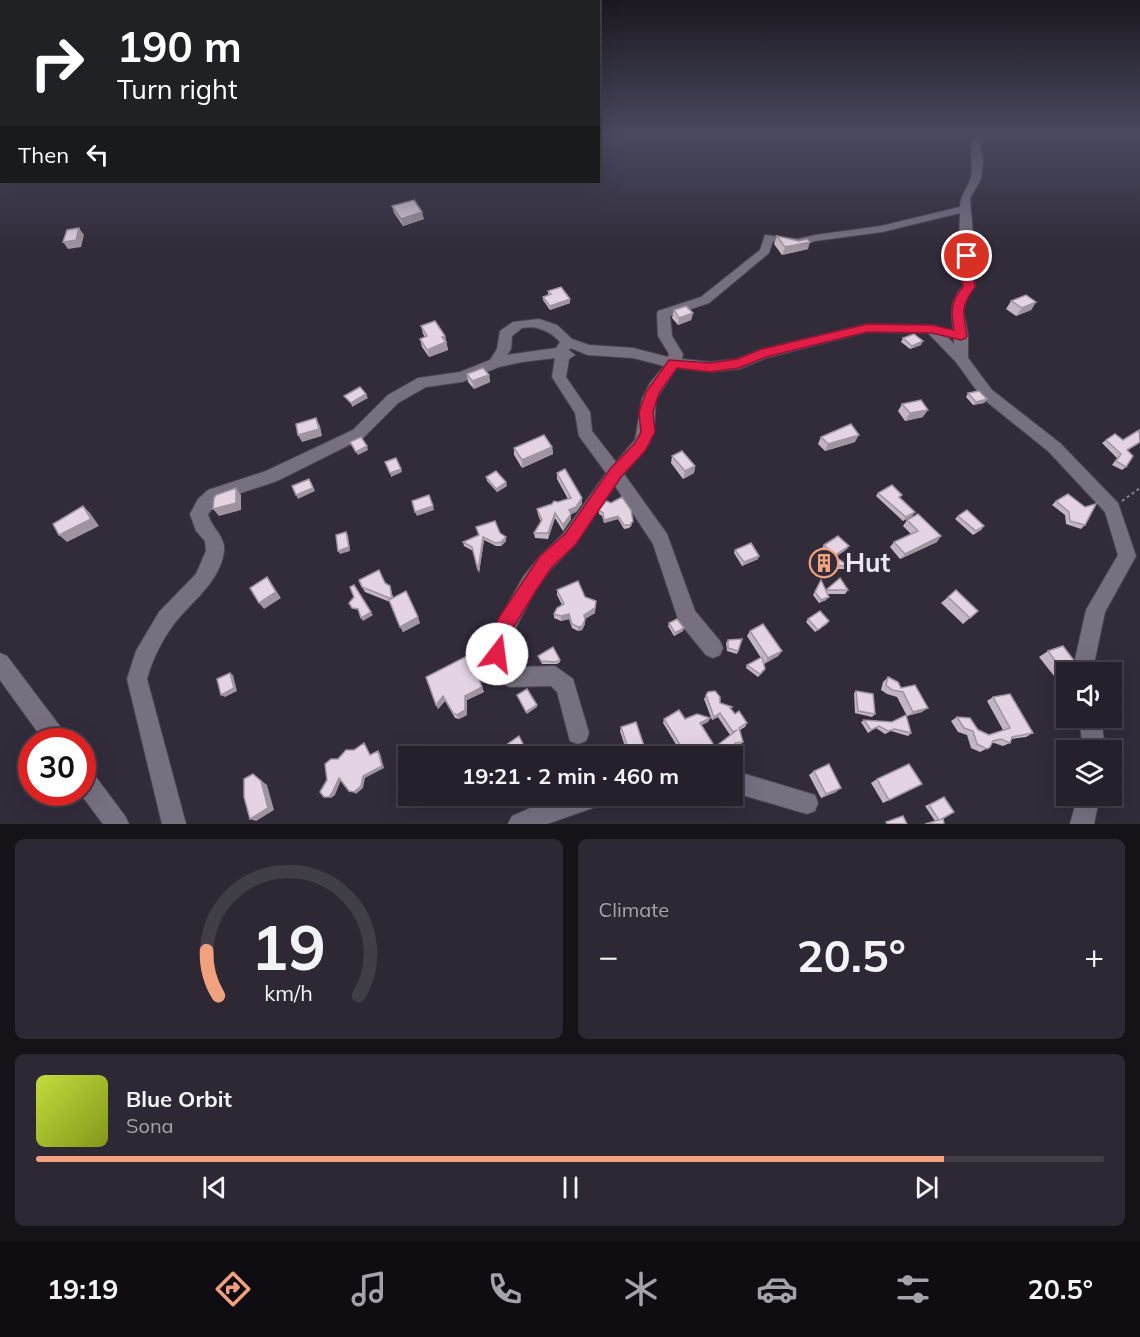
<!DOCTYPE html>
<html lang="en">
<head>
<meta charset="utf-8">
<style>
  body { margin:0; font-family:Mulish,sans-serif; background:#2e2834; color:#f1f3f6; height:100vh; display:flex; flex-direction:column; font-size:22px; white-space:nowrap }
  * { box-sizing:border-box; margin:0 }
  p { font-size:20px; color:#a4a3a9 }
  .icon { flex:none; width:33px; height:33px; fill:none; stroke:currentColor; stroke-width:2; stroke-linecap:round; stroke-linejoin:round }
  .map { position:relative; height:824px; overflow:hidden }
  .panel { display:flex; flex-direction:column; gap:15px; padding:15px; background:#151218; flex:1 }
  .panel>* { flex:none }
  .hud { position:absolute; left:0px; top:0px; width:600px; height:183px; box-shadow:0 6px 24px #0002,0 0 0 2px #423e48; background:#202124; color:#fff; overflow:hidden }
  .fabs { position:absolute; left:1056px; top:662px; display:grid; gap:12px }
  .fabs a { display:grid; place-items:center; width:66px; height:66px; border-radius:0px; background:#26202c; box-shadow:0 6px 24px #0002,0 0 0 2px #423e48; font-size:30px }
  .speed { position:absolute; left:18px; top:728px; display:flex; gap:12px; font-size:30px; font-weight:700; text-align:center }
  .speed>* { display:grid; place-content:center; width:78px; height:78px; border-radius:50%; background:#26202c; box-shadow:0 6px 24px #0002,0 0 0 2px #423e48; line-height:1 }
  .speed .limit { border:9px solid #d22; background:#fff; color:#111 }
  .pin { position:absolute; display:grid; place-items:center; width:51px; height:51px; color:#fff; margin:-26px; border:3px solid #fff; border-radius:50%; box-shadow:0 2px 6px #0007 }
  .me { position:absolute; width:66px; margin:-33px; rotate:15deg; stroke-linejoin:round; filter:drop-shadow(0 0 4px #0008) }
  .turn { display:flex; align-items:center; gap:21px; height:126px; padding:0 18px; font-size:27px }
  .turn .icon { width:78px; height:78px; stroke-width:2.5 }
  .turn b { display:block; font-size:42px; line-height:51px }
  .then { display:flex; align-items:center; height:57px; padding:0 18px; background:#0003; gap:12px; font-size:22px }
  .big { font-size:45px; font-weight:700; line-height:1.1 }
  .panel .widget { flex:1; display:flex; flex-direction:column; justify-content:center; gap:9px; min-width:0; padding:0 21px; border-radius:9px; background:#2e2834 }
  .panel .dial { align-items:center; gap:0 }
  .dial svg { height:156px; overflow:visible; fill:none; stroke:#423e48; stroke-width:7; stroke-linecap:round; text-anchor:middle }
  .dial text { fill:#f1f3f6; stroke:none }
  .song { display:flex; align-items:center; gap:18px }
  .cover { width:72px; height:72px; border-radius:9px; background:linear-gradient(135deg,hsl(70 70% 55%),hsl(70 70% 35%)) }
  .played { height:6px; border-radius:3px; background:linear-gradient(90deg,#f2a17e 85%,#423e48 85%) }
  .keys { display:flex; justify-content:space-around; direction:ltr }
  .heat { display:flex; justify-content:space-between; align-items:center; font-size:33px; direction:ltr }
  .panel .tiles { flex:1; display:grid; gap:15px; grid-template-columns:1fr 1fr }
  .widget:last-child { grid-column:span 2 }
  .trip { position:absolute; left:398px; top:746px; width:345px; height:60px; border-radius:0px; background:#26202c; box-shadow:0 6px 24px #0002,0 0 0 2px #423e48; font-weight:700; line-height:60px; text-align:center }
  .menu { display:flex; height:96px; justify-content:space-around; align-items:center; background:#0f0d12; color:#a4a3a9 }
  .menu .icon { width:42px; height:42px }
  .menu .on { color:#f2a17e }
  .menu b { font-size:27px; color:#f1f3f6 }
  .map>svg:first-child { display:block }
</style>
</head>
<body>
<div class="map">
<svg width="1140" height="824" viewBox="0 0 1140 824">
  <rect width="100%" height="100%" fill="#322b3a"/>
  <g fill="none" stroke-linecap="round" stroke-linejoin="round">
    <g stroke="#4c4653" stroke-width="2">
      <g id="minor">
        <path d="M970 133H979L983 138 980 147 983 160 981 179 970 198 973 235 971 247 975 287 967 297 963 309 968 335V358L992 390 1060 443 1118 503 1136 556 1105 612 1094 664 1095 672H1075L1074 664 1086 610 1118 555 1105 512 1048 451 982 398 956 362 928 333 867 332 766 358 739 369 710 372 677 368 656 399 654 431 649 444 624 474 667 534 695 611 720 641 723 648 720 655 713 658 706 655 679 622 653 544 615 486 575 545 552 568 536 589 518 623 507 653 515 667 555 666 573 679 589 733 586 741 578 744 570 741 557 692 551 686 510 687 503 684 487 654 504 611 523 577 540 556 563 534 606 473 579 436 575 413 552 377 555 358 522 362 499 367 462 382 426 387 398 403 363 438 277 481 220 500 208 514C211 528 226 536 224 552 219 583 192 601 174 624 162 640 152 660 147 679L186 824H162L127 679 136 651 159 612 196 574 206 551 205 541 196 531 190 514 198 499 208 490 266 471 353 430 388 395 418 378 460 372 490 360 497 349 500 331 513 322 539 319 557 325 572 339 589 345 633 348 668 357 669 354 658 336 657 314 658 311 701 297 760 250 765 235 797 239 815 235 881 226 960 207C960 194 969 188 971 176 974 163 969 151 973 138ZM960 213 959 247 963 286C945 306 954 320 954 344L937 326 932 325 867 324 762 349 737 359 710 362 682 359 683 354 672 336 670 316 709 303 769 253 773 241 797 246 815 241 882 232ZM532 327C544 329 552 333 560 342L556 348 507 355 511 349 512 336 522 328ZM570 348 588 355 633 358 664 366 650 383 642 399 635 440 616 462 592 431 590 412 566 377 569 359 575 355 569 350Z"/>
        <polygon points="0,653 7,656 65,733 68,741 44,741 0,680"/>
        <polygon points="1079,717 1101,717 1105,750 1083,750"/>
        <polygon points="82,766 90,769 125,816 129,824 103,824 79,792 82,792"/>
        <polygon points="732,770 815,795 818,803 815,811 807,814 732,792"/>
        <polygon points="560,795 610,795 607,803 547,824 508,824 512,816"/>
        <polygon points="1078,795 1100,795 1094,824 1070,824"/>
      </g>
    </g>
    <polyline stroke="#8d8794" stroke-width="2" stroke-dasharray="3 3" stroke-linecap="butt" points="1122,501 1140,488"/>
    <use href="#minor" fill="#777081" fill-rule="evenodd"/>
  </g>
  <g fill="#c3b5c3">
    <polygon points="392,206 424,219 403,226 394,213"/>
    <polygon points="777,236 799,241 808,249 782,255 774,244"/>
    <polygon points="548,291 570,303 550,310 543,300 543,297 548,295"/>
    <polygon points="1011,301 1036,302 1031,310 1016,316 1006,309"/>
    <polygon points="674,310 693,313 691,320 678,325 672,318"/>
    <polygon points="421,326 445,336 448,350 429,357 422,347 420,339 425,337 423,334"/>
    <polygon points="903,338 921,345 910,349 901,342"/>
    <polygon points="467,374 489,375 490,382 474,389 468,382"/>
    <polygon points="968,393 987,399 984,403 973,405 966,397"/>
    <polygon points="902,404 923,417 905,421 898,411"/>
    <polygon points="821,437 855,442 825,451 818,444"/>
    <polygon points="1106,440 1128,451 1126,467 1122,470 1112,465 1117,458 1102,443"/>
    <polygon points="552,447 553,454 522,468 514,455 514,448"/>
    <polygon points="672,456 695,466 694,473 683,479 671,463"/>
    <polygon points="557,473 582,504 576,512 571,514 571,519 563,531 555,518 548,539 535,538 534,533 541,522 538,515 537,509 568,499 557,479"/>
    <polygon points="486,477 507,486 497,492 487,481"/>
    <polygon points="878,493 902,495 900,498 912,516 903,521 876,496"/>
    <polygon points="606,501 632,525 629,528 624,529 618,519 604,523 602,516 599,514 599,510"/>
    <polygon points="1056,501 1085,525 1081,529 1066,524 1065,515 1052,505"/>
    <polygon points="958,516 984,526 981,530 973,535 955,519"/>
    <polygon points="907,520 937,542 900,559 890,547 894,542 911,534 903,526"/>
    <polygon points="500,533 506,541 501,546 496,546 484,540 479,573 473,551 464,546 463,542"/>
    <polygon points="824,545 849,546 846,550 835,557 849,566 846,569 821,569 820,566 813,571 811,570 813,566 825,552 822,548"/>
    <polygon points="735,550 759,556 758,559 742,566 734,553"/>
    <polygon points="840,578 848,590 845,594 827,594 826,600 819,603 813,595 821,580 826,591"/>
    <polygon points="385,583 390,586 393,597 420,623 403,632 390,602 365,592 362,587"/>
    <polygon points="557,590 585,597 596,601 595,613 585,619 585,624 582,630 578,631 572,628 569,619 561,621 554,618 554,614 562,605 557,595"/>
    <polygon points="948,597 978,611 963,624 941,603"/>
    <polygon points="808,619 829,621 827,624 815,632 806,622"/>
    <polygon points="669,623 683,631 674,636 668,626"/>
    <polygon points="750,631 782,651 778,656 764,664 764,662 763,672 758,677 746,668 747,665 761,658 747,636"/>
    <polygon points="728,640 738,651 737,654 727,651 726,643"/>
    <polygon points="1048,651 1066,672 1066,678 1058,681 1039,657"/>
    <polygon points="538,656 560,660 560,662 557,664 542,664"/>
    <polygon points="426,677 482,687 484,692 467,700 467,715 459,719 455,718 445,701 438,709"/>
    <polygon points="888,677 901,688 922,712 907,716 897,697 887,694 881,690 883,682"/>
    <polygon points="856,691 875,714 872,717 855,713 854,693"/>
    <polygon points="708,692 720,703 732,707 731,709 735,714 747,723 745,727 740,730 743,742 740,745 735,746 733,752 730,756 723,756 717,753 714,756 683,756 663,723 664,719 710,718 708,722 701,725 715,747 730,735 718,717 712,720 704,699"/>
    <polygon points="993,697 1033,733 1026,737 1011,739 1010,743 1003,746 994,743 992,743 990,747 980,752 971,748 967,735 958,732 951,721 957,717 989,735 1003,730 987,701"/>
    <polygon points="864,720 911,733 908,736 891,731 885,734 876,728 868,733 861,722"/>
    <polygon points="621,727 643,753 635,756 628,756 620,731"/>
    <polygon points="814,771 836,792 821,798 809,775"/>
    <polygon points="877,779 922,784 883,803 871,783"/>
    <polygon points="944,797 940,820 935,821 925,806"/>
  </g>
  <g fill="#9f949f">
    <polygon points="422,212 424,219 403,226 401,219"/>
    <polygon points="79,228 84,235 81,247 68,249 63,242"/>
    <polygon points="810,242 808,249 782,255 785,247"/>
    <polygon points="570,299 570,303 550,310 550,306"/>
    <polygon points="1036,302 1031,310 1016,316 1022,308"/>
    <polygon points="693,313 691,320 678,325 679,318"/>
    <polygon points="445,336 448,350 429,357 427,350 442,337"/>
    <polygon points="923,341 921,345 910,349 912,346"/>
    <polygon points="489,375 490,382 474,389 472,381"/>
    <polygon points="366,394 368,398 352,407 351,403"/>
    <polygon points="987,399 984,403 973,405 976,402"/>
    <polygon points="928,410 923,417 905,421 910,413"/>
    <polygon points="316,418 320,426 322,436 302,442 298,435"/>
    <polygon points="859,435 855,442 825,451 828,444"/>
    <polygon points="367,446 368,450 358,455 356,452"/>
    <polygon points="552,447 553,454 522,468 522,460"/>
    <polygon points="695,466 694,473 683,479 685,471"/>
    <polygon points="401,469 402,472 391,477 390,473"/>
    <polygon points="311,482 315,491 298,499 296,495"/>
    <polygon points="506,482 507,486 497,492 496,489"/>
    <polygon points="236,488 241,495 241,510 219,516 213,509"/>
    <polygon points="582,498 582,504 576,512 571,514 571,519 563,531 563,525 569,510"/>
    <polygon points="83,506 90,513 99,526 67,542 59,535"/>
    <polygon points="433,506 434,510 417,516 415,512"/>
    <polygon points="915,512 912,516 903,521 906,517"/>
    <polygon points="555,513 555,518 548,539 548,533"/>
    <polygon points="618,516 618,519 604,523 604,520"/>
    <polygon points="346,532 348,535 350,551 340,554 338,551"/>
    <polygon points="941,536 937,542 900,559 905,554"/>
    <polygon points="483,537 484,540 479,573 478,570"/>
    <polygon points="506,537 506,541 501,546 501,542"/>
    <polygon points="849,546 846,550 832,559 834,556"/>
    <polygon points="759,556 758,559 742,566 744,562"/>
    <polygon points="267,577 281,598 264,609 259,603"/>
    <polygon points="829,597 826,600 819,603 821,600"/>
    <polygon points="595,608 595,613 583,620 584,615"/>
    <polygon points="371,612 373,615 363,621 361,618"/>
    <polygon points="569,614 569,619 561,621 561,616"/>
    <polygon points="418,617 420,623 403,632 400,627"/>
    <polygon points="585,620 585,624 582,630 578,631 578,627"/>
    <polygon points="684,628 683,631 674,636 675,633"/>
    <polygon points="782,651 778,656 764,664 768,658"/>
    <polygon points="230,673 233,675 237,691 225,697 221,695"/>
    <polygon points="482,687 484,692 467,700 467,715 459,719 457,715 465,696"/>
    <polygon points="443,696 445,701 438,709 436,705"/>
    <polygon points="537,705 537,707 527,714 526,712"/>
    <polygon points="928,708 922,712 907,716 913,712"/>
    <polygon points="720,713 718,717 712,720 714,717"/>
    <polygon points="710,718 708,722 698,727 700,723"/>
    <polygon points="645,749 643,753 635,756 629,756 630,754"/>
    <polygon points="378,751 380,753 384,768 365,778 363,788 356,794 354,792"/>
    <polygon points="253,774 267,785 274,810 256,821 250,819"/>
    <polygon points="339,778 341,780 335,795 331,798 329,797"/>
    <polygon points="841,788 836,792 821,798 826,794"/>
  </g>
  <g fill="#e3d3e3" stroke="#9f949f" stroke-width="1.5">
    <polygon points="414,200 422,212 401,219 392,206"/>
    <polygon points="79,228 76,240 63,242 67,230"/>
    <polygon points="777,236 799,241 807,239 810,242 785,247"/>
    <polygon points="561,287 570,299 550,306 543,297 551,294 548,291"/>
    <polygon points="1026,295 1036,302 1022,308 1011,301"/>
    <polygon points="686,306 693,313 679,318 674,310"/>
    <polygon points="435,321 445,336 442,337 446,342 427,350 420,339 427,336 421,326"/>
    <polygon points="914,334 923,341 912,346 903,338"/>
    <polygon points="483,368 489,375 472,381 467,374"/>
    <polygon points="360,387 366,394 351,403 344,396"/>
    <polygon points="979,391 987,399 976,402 968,393"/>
    <polygon points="921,400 928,410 910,413 902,404"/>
    <polygon points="316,418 319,429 298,435 296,424"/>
    <polygon points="851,424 859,435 828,444 821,437"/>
    <polygon points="1139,430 1140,442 1127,450 1133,456 1126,467 1116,461 1121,454 1106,440 1115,434 1123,440"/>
    <polygon points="544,435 552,447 522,460 514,448"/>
    <polygon points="361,437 367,446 356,452 350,442"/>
    <polygon points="682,451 695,466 685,471 672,456"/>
    <polygon points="396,458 401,469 390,473 385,462"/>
    <polygon points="565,469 582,498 576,507 569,510 571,514 563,525 555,513 548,533 534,533 542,520 537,509 552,504 554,501 558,502 571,498 557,473"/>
    <polygon points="496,471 506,482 496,489 486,477"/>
    <polygon points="309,479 313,488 296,495 292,486"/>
    <polygon points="892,485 902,495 899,497 915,512 906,517 878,493"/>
    <polygon points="236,488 236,503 213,509 214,498 216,495"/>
    <polygon points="1068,494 1085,507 1096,504 1085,525 1070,521 1069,512 1056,501"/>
    <polygon points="429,495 433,506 415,512 412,501"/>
    <polygon points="622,497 631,510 633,521 630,525 624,525 618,516 604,520 603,513 599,510 606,501 611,503"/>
    <polygon points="83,506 91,519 59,535 53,524"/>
    <polygon points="967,510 984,526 976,531 958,516"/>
    <polygon points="918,514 941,536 905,554 894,542 918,531 907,520"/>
    <polygon points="495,521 500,533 506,537 501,542 495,543 483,537 478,570 472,547 463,542 479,535 476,527"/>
    <polygon points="346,532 349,547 338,551 336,535"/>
    <polygon points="838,536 849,546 834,556 849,566 823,565 822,563 815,568 813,566 828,549 824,545"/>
    <polygon points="751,543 759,556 744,562 735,550"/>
    <polygon points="379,570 385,583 390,586 392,599 362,587 359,580"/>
    <polygon points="267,577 276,592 259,603 250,588"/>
    <polygon points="840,578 848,590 826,590"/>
    <polygon points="821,580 829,597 821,600 815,592"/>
    <polygon points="578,581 585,597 596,601 595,608 584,615 585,620 582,626 578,627 572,624 569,614 561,616 554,614 557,608 564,604 557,590"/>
    <polygon points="354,585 371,612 361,618 358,609 352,608 349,603 354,597 350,587"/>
    <polygon points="956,590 978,611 970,618 948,597"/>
    <polygon points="406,591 418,617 400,627 389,600"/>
    <polygon points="820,611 829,621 818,630 808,619"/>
    <polygon points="677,619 684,628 675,633 669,623"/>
    <polygon points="763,624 782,651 768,658 750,631"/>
    <polygon points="742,639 738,651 728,648 728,640"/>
    <polygon points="1063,646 1082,671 1078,672 1066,672 1066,675 1048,651"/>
    <polygon points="553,647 560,660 556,662 541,661 538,656"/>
    <polygon points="469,655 482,687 465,696 465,710 457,715 453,713 443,696 436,705 426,677"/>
    <polygon points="762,657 765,669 760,674 747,665"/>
    <polygon points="230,673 234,688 221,695 217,679"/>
    <polygon points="888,677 898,682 901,688 915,685 928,708 913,712 903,692 892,690 886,685"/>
    <polygon points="527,689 537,705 526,712 517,695"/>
    <polygon points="715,691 720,697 720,703 732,707 730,708 735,714 739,711 747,723 739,728 743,742 735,743 733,752 730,755 716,748 718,751 711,756 687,756 664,719 679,710 685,719 697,714 710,718 700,723 715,747 737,730 733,732 720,713 714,717 706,695 708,692"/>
    <polygon points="856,691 873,694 875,714 858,711"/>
    <polygon points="1010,694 1033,733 1012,737 1010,743 1001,739 993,741 990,747 987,749 977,744 973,731 964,728 957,717 970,718 978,730 989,735 1010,728 993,697"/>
    <polygon points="906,715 911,733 895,729 888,731 879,726 871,730 864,720 892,722"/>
    <polygon points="636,722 645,749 630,754 621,727"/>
    <polygon points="519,736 528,754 524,756 502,756 499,750"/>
    <polygon points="364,743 370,755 378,751 382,766 363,776 361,786 354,792 349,791 339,778 332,793 329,797 324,797 320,792 327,780 325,764 331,759 338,759 346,750 354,750"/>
    <polygon points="598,751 601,753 603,756 591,756 591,755"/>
    <polygon points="829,764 841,788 826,794 814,771"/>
    <polygon points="909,764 922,784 889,800 877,779"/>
    <polygon points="253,774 261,781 268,808 250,819 244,797 244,779"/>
    <polygon points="944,797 954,812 940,820 943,818 944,824 925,824 939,820 929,805"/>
    <polygon points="903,816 907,824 887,824 886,822"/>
  </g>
  <linearGradient id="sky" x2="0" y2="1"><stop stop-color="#1c1820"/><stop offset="0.54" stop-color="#494a60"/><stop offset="1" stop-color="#494a60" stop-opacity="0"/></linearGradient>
  <rect width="1140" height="248" fill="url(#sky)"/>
  <path fill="#e11d48" stroke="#92132f" stroke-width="1.5" d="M967 253 972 256 975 287C960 307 963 313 967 336L966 338 961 340 932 333 867 332 766 357 739 368 710 372 677 368 659 393 653 412 655 432 645 451 621 477 576 544 552 567 537 589 513 628 503 661 497 663 490 661 488 654 498 619 540 556 565 534 610 469 635 443 641 432 639 412 646 392 669 360 710 363 737 359 762 349 867 324 932 325 954 330C951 312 950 301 963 287L962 256Z"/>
  <defs>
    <g id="building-ring" transform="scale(1.5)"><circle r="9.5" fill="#322b3a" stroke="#f2a17e" stroke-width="1.5"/><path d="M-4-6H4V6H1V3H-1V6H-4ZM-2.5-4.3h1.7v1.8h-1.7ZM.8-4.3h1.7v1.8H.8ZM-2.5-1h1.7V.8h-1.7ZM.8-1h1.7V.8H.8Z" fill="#f2a17e"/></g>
  </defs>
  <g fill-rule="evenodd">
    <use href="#building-ring" x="824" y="563"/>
  </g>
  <g text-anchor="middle" stroke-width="6" stroke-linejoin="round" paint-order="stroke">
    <g font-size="26" font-weight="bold" fill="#ebe6f0" stroke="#322b3a" text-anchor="start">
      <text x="845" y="572">Hut</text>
    </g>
  </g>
</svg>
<div class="fabs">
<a><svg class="icon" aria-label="sound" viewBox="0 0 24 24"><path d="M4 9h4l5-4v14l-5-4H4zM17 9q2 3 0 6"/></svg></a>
<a><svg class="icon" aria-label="layers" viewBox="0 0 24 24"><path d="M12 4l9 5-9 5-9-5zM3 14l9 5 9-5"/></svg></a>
</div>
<div class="speed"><div class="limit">30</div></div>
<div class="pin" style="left:967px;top:256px;background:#d93025"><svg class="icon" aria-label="arrive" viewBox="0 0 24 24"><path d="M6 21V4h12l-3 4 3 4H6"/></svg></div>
<svg class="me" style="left:497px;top:654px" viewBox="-20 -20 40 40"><circle r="19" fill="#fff"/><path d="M0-13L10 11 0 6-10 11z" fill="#e11d48"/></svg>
<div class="trip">19:21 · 2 min · 460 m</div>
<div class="hud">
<div class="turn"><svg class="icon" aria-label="right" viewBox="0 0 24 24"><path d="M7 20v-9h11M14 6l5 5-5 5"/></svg><div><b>190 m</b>Turn right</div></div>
<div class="then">Then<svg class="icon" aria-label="left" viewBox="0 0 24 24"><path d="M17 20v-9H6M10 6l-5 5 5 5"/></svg></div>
</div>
</div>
<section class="panel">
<div class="tiles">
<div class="widget dial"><svg viewBox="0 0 100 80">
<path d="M14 69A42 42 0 1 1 86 69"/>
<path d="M14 69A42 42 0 0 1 8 46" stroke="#f2a17e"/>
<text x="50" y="56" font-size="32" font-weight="700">19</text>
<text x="50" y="72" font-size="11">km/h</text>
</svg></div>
<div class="widget"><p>Climate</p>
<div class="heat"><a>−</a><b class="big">20.5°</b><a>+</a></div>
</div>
<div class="widget">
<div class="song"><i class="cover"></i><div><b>Blue Orbit</b><p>Sona</p></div></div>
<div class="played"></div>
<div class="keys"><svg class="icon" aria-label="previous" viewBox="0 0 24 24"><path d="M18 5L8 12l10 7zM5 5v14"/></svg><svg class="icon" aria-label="pause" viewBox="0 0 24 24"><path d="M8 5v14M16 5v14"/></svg><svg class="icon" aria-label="next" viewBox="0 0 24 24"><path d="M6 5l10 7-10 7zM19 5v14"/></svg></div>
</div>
</div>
</section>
<nav class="menu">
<b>19:19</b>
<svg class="icon on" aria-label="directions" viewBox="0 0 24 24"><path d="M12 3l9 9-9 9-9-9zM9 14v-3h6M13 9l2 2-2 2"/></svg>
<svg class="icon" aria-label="music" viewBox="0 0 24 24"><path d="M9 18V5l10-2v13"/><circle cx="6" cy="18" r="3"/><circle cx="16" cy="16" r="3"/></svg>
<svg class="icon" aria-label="phone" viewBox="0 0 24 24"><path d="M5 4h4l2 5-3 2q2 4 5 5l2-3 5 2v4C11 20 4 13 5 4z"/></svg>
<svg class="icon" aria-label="climate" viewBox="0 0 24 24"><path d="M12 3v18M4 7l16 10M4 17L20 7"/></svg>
<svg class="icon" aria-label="car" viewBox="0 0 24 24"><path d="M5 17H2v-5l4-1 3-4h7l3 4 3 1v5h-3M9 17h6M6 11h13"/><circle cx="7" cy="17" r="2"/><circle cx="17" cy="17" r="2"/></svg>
<svg class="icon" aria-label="filters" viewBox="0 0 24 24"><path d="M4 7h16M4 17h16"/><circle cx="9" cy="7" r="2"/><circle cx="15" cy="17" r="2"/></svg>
<b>20.5°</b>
</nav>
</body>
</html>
